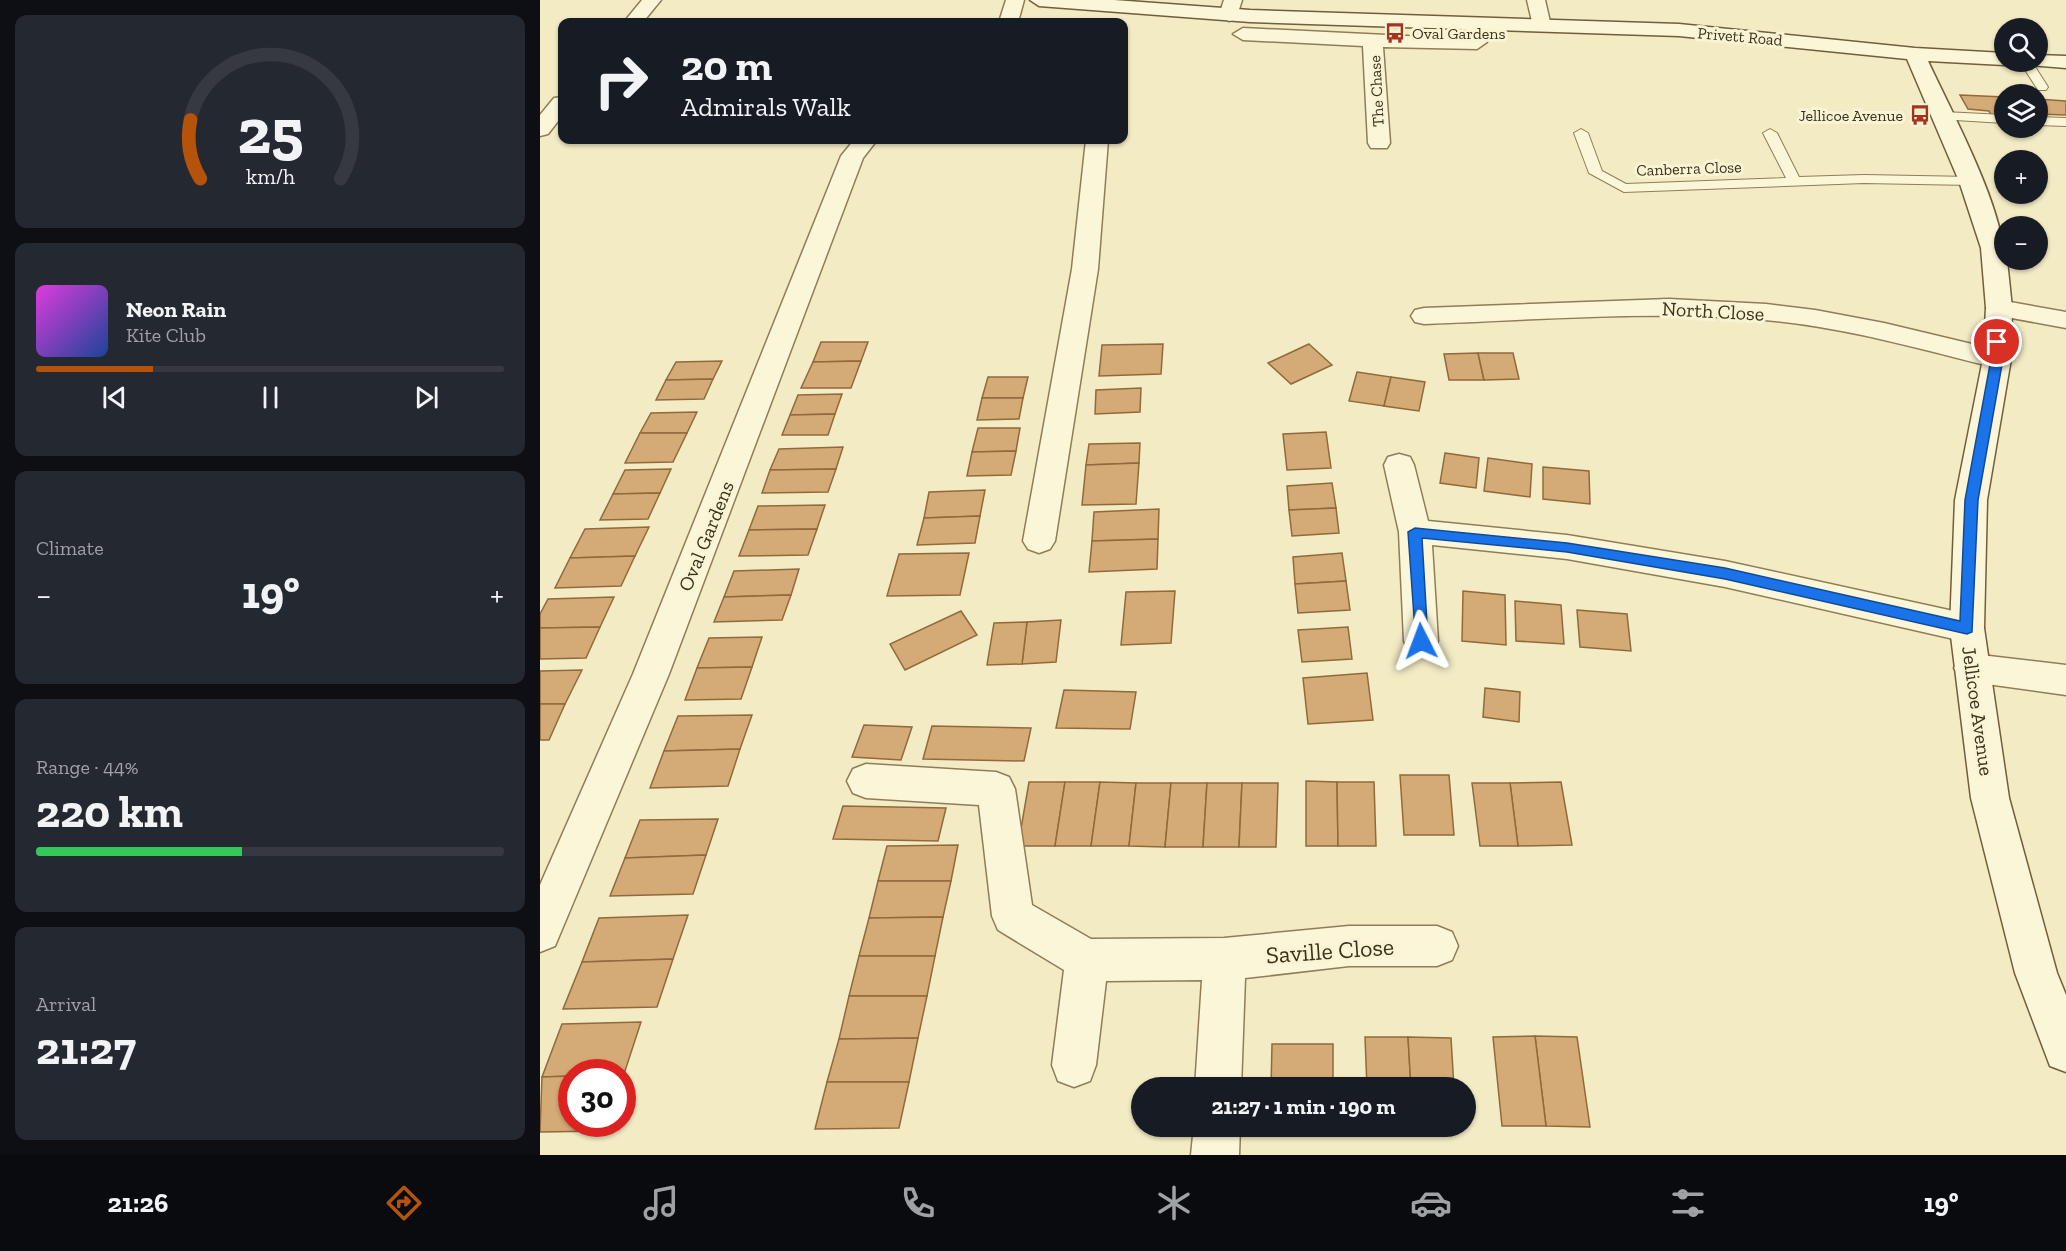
<!DOCTYPE html>
<html lang="en">
<head>
<meta charset="utf-8">
<style>
  body { margin:0; font-family:"Zilla Slab",serif; background:#242831; color:#f1f3f6; height:100vh; display:flex; flex-direction:column; font-size:22px; white-space:nowrap }
  * { box-sizing:border-box; margin:0 }
  p { font-size:20px; color:#9ea1a6 }
  .icon { flex:none; width:33px; height:33px; fill:none; stroke:currentColor; stroke-width:2; stroke-linecap:round; stroke-linejoin:round }
  .map { position:relative; flex:1; overflow:hidden }
  .panel { display:flex; flex-direction:column; gap:15px; padding:15px; background:#0d0f14; width:540px }
  .panel>* { flex:none }
  .top-card { position:absolute; left:18px; top:18px; width:570px; height:126px; border-radius:12px; box-shadow:0 2px 4px #0004; background:#171b24; color:#f1f3f6; overflow:hidden }
  .tools { position:absolute; left:1454px; top:18px; display:grid; gap:12px }
  .tools a { display:grid; place-items:center; width:54px; height:54px; border-radius:50%; background:#171b24; box-shadow:0 2px 4px #0004; font-size:30px }
  .speed { position:absolute; left:18px; top:1059px; display:flex; gap:12px; font-size:30px; font-weight:700; text-align:center }
  .speed>* { display:grid; place-content:center; width:78px; height:78px; border-radius:50%; background:#171b24; box-shadow:0 2px 4px #0004; line-height:1 }
  .speed .limit { border:9px solid #d22; background:#fff; color:#111 }
  .pin { position:absolute; display:grid; place-items:center; width:51px; height:51px; color:#fff; margin:-26px; border:3px solid #fff; border-radius:50%; box-shadow:0 2px 6px #0007 }
  .me { position:absolute; width:66px; margin:-33px; rotate:357deg; stroke-linejoin:round; filter:drop-shadow(0 0 4px #0008) }
  .turn { display:flex; align-items:center; gap:21px; height:126px; padding:0 24px; font-size:27px }
  .turn .icon { width:78px; height:78px; stroke-width:2.5 }
  .turn b { display:block; font-size:42px; line-height:51px }
  .big { font-size:45px; font-weight:800; line-height:1.1 }
  .panel .card { flex:1; display:flex; flex-direction:column; justify-content:center; gap:9px; min-width:0; padding:0 21px; border-radius:12px; background:#242831 }
  .panel .dial { align-items:center; gap:0 }
  .dial svg { height:156px; overflow:visible; fill:none; stroke:#363941; stroke-width:7; stroke-linecap:round; text-anchor:middle }
  .dial text { fill:#f1f3f6; stroke:none }
  .song { display:flex; align-items:center; gap:18px }
  .cover { width:72px; height:72px; border-radius:9px; background:linear-gradient(135deg,hsl(300 70% 55%),hsl(220 70% 35%)) }
  .played { height:6px; border-radius:3px; background:linear-gradient(90deg,#b45309 25%,#363941 25%) }
  .keys { display:flex; justify-content:space-around; direction:ltr }
  .heat { display:flex; justify-content:space-between; align-items:center; font-size:33px; direction:ltr }
  .charge { height:9px; border-radius:4px; background:linear-gradient(90deg,#34c759 44%,#363941 0) }
  .trip { position:absolute; left:591px; top:1077px; width:345px; height:60px; border-radius:30px; background:#171b24; box-shadow:0 2px 4px #0004; font-weight:800; line-height:60px; text-align:center }
  .menu { display:flex; height:96px; justify-content:space-around; align-items:center; background:#090b0e; color:#9ea1a6 }
  .menu .icon { width:42px; height:42px }
  .menu .current { color:#b45309 }
  .menu b { font-size:27px; color:#f1f3f6 }
  main { display:flex; flex:1; min-height:0 }
  .map>svg:first-child { display:block }
</style>
</head>
<body>
<main>
<section class="panel">
<div class="card dial"><svg viewBox="0 0 100 80">
<path d="M14 69A42 42 0 1 1 86 69"/>
<path d="M14 69A42 42 0 0 1 9 39" stroke="#b45309"/>
<text x="50" y="56" font-size="32" font-weight="700">25</text>
<text x="50" y="72" font-size="11">km/h</text>
</svg></div>
<div class="card">
<div class="song"><i class="cover"></i><div><b>Neon Rain</b><p>Kite Club</p></div></div>
<div class="played"></div>
<div class="keys"><svg class="icon" aria-label="previous" viewBox="0 0 24 24"><path d="M18 5L8 12l10 7zM5 5v14"/></svg><svg class="icon" aria-label="pause" viewBox="0 0 24 24"><path d="M8 5v14M16 5v14"/></svg><svg class="icon" aria-label="next" viewBox="0 0 24 24"><path d="M6 5l10 7-10 7zM19 5v14"/></svg></div>
</div>
<div class="card"><p>Climate</p>
<div class="heat"><a>−</a><b class="big">19°</b><a>+</a></div>
</div>
<div class="card"><p>Range · 44%</p><b class="big">220 km</b><div class="charge"></div></div>
<div class="card"><p>Arrival</p><b class="big">21:27</b></div>
</section>
<div class="map">
<svg width="1526" height="1155" viewBox="0 0 1526 1155">
  <rect width="100%" height="100%" fill="#f2ebc4"/>
  <g fill="#d4ab76" stroke="#916a3b" stroke-width="1.5">
    <polygon points="1420,95 1464,97 1464,115 1451,115 1449,111 1428,109"/>
    <polygon points="1497,99 1526,101 1526,115 1497,114"/>
    <polygon points="281,342 328,342 321,361 273,362"/>
    <polygon points="623,344 621,374 559,376 562,345"/>
    <polygon points="769,344 792,365 751,384 728,363"/>
    <polygon points="938,353 944,380 909,380 904,354"/>
    <polygon points="938,353 973,353 979,379 944,380"/>
    <polygon points="182,361 173,379 126,380 136,362"/>
    <polygon points="321,361 311,388 261,388 273,362"/>
    <polygon points="817,372 851,377 844,406 809,401"/>
    <polygon points="448,377 488,377 483,398 442,398"/>
    <polygon points="851,377 885,382 879,411 844,406"/>
    <polygon points="173,379 164,399 116,400 126,380"/>
    <polygon points="601,388 600,412 555,414 556,390"/>
    <polygon points="302,394 295,414 250,415 258,395"/>
    <polygon points="442,398 483,398 479,419 437,420"/>
    <polygon points="157,412 147,433 100,433 111,413"/>
    <polygon points="295,414 288,435 242,435 250,415"/>
    <polygon points="438,428 480,428 476,451 432,452"/>
    <polygon points="786,432 791,468 747,470 743,434"/>
    <polygon points="100,433 147,433 133,462 85,463"/>
    <polygon points="600,443 599,463 546,465 549,444"/>
    <polygon points="303,447 296,469 230,470 239,449"/>
    <polygon points="476,451 471,475 427,476 432,452"/>
    <polygon points="905,453 939,458 936,488 900,483"/>
    <polygon points="948,458 992,464 990,497 944,491"/>
    <polygon points="599,463 596,504 542,505 546,465"/>
    <polygon points="1003,467 1049,471 1050,504 1003,499"/>
    <polygon points="131,469 120,493 73,494 85,470"/>
    <polygon points="296,469 288,492 222,493 230,470"/>
    <polygon points="792,483 796,508 749,510 747,486"/>
    <polygon points="445,490 440,516 384,518 389,492"/>
    <polygon points="120,493 108,519 60,520 73,494"/>
    <polygon points="285,505 277,529 209,530 218,506"/>
    <polygon points="796,508 799,533 752,536 749,510"/>
    <polygon points="619,509 618,539 552,541 554,512"/>
    <polygon points="440,516 435,543 377,545 384,518"/>
    <polygon points="109,527 95,556 30,558 45,529"/>
    <polygon points="277,529 268,555 199,556 209,530"/>
    <polygon points="618,539 617,569 549,572 552,541"/>
    <polygon points="429,553 420,595 347,596 359,554"/>
    <polygon points="802,553 806,581 755,584 753,557"/>
    <polygon points="95,556 81,586 15,588 30,558"/>
    <polygon points="259,569 251,595 184,597 194,571"/>
    <polygon points="806,581 810,610 758,613 755,584"/>
    <polygon points="635,591 631,643 581,645 586,592"/>
    <polygon points="923,591 965,595 966,645 922,641"/>
    <polygon points="251,595 242,620 174,622 184,597"/>
    <polygon points="74,597 60,627 0,628 0,614 8,599"/>
    <polygon points="975,601 1021,605 1024,644 976,641"/>
    <polygon points="1037,610 1087,614 1091,651 1040,647"/>
    <polygon points="421,611 437,635 365,670 350,644"/>
    <polygon points="521,620 516,662 482,664 487,622"/>
    <polygon points="487,622 482,664 447,665 454,623"/>
    <polygon points="60,627 46,658 0,659 0,628"/>
    <polygon points="808,627 812,659 762,662 758,630"/>
    <polygon points="222,637 212,667 157,668 169,638"/>
    <polygon points="212,667 201,699 145,700 157,668"/>
    <polygon points="42,670 25,704 0,704 0,671"/>
    <polygon points="827,673 833,720 768,724 763,678"/>
    <polygon points="945,688 980,692 979,722 943,717"/>
    <polygon points="524,690 596,692 590,729 516,728"/>
    <polygon points="0,704 25,704 9,740 0,740"/>
    <polygon points="212,715 200,749 124,751 138,716"/>
    <polygon points="324,725 372,727 361,760 312,757"/>
    <polygon points="392,726 491,728 484,761 383,759"/>
    <polygon points="200,749 188,786 110,788 124,751"/>
    <polygon points="860,775 909,775 914,835 864,835"/>
    <polygon points="766,781 797,782 798,846 766,846"/>
    <polygon points="489,782 525,782 515,846 478,846"/>
    <polygon points="525,782 560,782 551,846 515,846"/>
    <polygon points="560,782 596,783 589,846 551,846"/>
    <polygon points="797,782 834,782 836,846 798,846"/>
    <polygon points="1021,782 1032,845 978,846 970,783"/>
    <polygon points="596,783 631,783 625,847 589,846"/>
    <polygon points="631,783 667,783 663,847 625,847"/>
    <polygon points="667,783 702,783 699,847 663,847"/>
    <polygon points="702,783 738,783 736,847 699,847"/>
    <polygon points="932,783 970,783 978,846 940,846"/>
    <polygon points="303,806 406,808 398,841 293,839"/>
    <polygon points="178,819 166,855 85,858 100,820"/>
    <polygon points="418,845 411,881 338,881 347,846"/>
    <polygon points="166,855 153,894 70,896 85,858"/>
    <polygon points="338,881 411,881 403,917 329,918"/>
    <polygon points="148,915 133,959 42,962 59,918"/>
    <polygon points="403,917 395,956 319,956 329,918"/>
    <polygon points="319,956 395,956 387,996 309,996"/>
    <polygon points="133,959 117,1007 23,1009 42,962"/>
    <polygon points="309,996 387,996 378,1038 299,1039"/>
    <polygon points="101,1022 84,1074 32,1072 32,1076 2,1077 22,1024"/>
    <polygon points="995,1036 1037,1037 1050,1127 1006,1126"/>
    <polygon points="995,1036 1006,1126 962,1126 953,1037"/>
    <polygon points="825,1037 868,1037 871,1088 827,1088"/>
    <polygon points="868,1037 911,1038 914,1088 871,1088"/>
    <polygon points="378,1038 369,1082 287,1082 299,1039"/>
    <polygon points="732,1044 793,1044 793,1088 731,1088"/>
    <polygon points="32,1076 32,1124 67,1124 64,1131 0,1132 2,1077"/>
    <polygon points="287,1082 369,1082 359,1128 275,1129"/>
  </g>
  <g fill="none" stroke-linecap="round" stroke-linejoin="round">
    <g stroke="#8f7d58" stroke-width="2">
      <g id="lane">
        <polygon points="1480,62 1492,62 1508,87 1506,90 1498,90"/>
        <polygon points="1404,112 1464,115 1464,123 1399,119 1398,116"/>
        <polygon points="1497,117 1526,118 1526,126 1497,125"/>
        <polygon points="1041,129 1048,133 1062,171 1086,184 1246,178 1223,133 1230,129 1237,133 1259,177 1324,175 1431,177 1438,181 1431,185 1324,183 1084,192 1049,173 1034,133"/>
      </g>
    </g>
    <g stroke="#8f7d58" stroke-width="3">
      <g id="street">
        <polygon points="102,0 121,0 103,22 84,22"/>
        <polygon points="466,0 484,0 478,22 459,22"/>
        <polygon points="684,0 702,0 696,19 689,21 679,15"/>
        <polygon points="987,0 1005,0 1011,26 1008,30 994,30"/>
        <polygon points="936,19 946,25 947,42 937,49 843,47 850,143 847,148 831,148 828,143 823,46 703,40 693,34 703,28 927,39 926,25"/>
        <polygon points="22,97 22,116 8,134 0,136 0,115 14,98"/>
        <polygon points="314,140 337,140 323,158 129,674 15,946 0,952 0,885 93,674 301,156"/>
        <polygon points="546,140 568,140 558,269 515,541 510,549 499,553 488,549 483,541 532,269"/>
        <path d="M1129 299 1226 304 1275 310 1344 323 1457 350 1467 353 1471 359 1467 365 1457 368C1380 349 1304 327 1225 320 1112 310 998 320 884 324L875 322 871 316 875 310 884 308Z"/>
        <polygon points="1459,300 1526,312 1526,328 1450,314 1446,308 1450,302"/>
        <polygon points="859,454 870,457 874,465 888,521 1027,535 1185,561 1427,614 1439,618 1444,628 1439,638 1427,642 1185,587 1027,559 892,545 898,641 893,651 881,655 869,651 864,641 859,532 844,465 848,457"/>
        <polygon points="1432,654 1526,665 1526,695 1432,682 1420,678 1414,668 1420,658"/>
        <polygon points="326,764 456,772 469,777 475,789 492,905 551,939 684,938 809,926 897,926 912,932 918,946 912,960 897,966 809,966 705,978 701,1088 655,1088 662,980 566,981 556,1065 550,1081 534,1087 518,1081 512,1065 524,970 458,930 452,916 439,805 326,798 313,793 307,781 313,769"/>
        <polygon points="654,1126 700,1126 699,1155 651,1155"/>
      </g>
    </g>
    <g stroke="#715e3b" stroke-width="3">
      <g id="secondary">
        <path d="M490 0H574L710 10 1139 24 1375 48 1464 53V62H1472L1464 65 1388 61C1411 111 1464 208 1464 260H1467L1472 308 1471 359 1447 500 1444 628 1469 798 1517 973 1526 995V1072L1510 1066 1475 973 1431 798 1410 628 1415 500 1443 359 1446 308 1441 248 1419 181 1367 59 1139 36 710 22 499 6Z"/>
        <polygon points="1497,55 1526,56 1526,68 1490,65 1487,62 1497,62"/>
      </g>
    </g>
    <use href="#lane" fill="#fcf6d8" fill-rule="evenodd"/>
    <use href="#street" fill="#fcf6d8" fill-rule="evenodd"/>
    <use href="#secondary" fill="#fcf6d8" fill-rule="evenodd"/>
  </g>
  <polygon fill="#1a73e8" stroke="#114b97" stroke-width="1.5" points="1457,338 1463,342 1463,359 1438,500 1432,632 1427,634 1185,579 1027,552 882,538 888,641 886,645 876,645 868,532 875,528 1027,543 1185,568 1420,621 1425,500 1451,359 1452,342"/>
  <defs>
    <g id="bus-bare" transform="scale(1.62)"><path d="M-5-6H5V4H4V6H2V4H-2V6H-4V4H-5ZM-3.5-4V0h7V-4ZM-3.5 1.2v1.5H-2V1.2ZM2 1.2v1.5H3.5V1.2Z" fill="#a43422" stroke="#f9f4d4" stroke-width="2.5" paint-order="stroke"/></g>
  </defs>
  <g fill-rule="evenodd">
    <use href="#bus-bare" x="855" y="33"/>
    <use href="#bus-bare" x="1380" y="115"/>
  </g>
  <g text-anchor="middle" stroke-width="6" stroke-linejoin="round" paint-order="stroke">
    <g font-size="16" fill="#3e321e" stroke="#f9f4d4" text-anchor="start">
      <text x="872" y="39">Oval Gardens</text>
      <text x="1363" y="121" text-anchor="end">Jellicoe Avenue</text>
    </g>
    <g font-size="16" fill="#3e321e" stroke="#f9f4d4">
      <text transform="translate(1200 36) rotate(5)" y="6">Privett Road</text>
      <text transform="translate(836 91) rotate(-93)" y="6">The Chase</text>
      <text transform="translate(1149 168) rotate(-2)" y="6">Canberra Close</text>
    </g>
    <g font-size="20" fill="#3e321e" stroke="#f9f4d4">
      <text transform="translate(1173 311) rotate(3)" y="7">North Close</text>
      <text transform="translate(166 536) rotate(-68)" y="7">Oval Gardens</text>
      <text transform="translate(1438 711) rotate(82)" y="7">Jellicoe Avenue</text>
    </g>
    <g font-size="24" fill="#3e321e" stroke="#f9f4d4">
      <text transform="translate(790 951) rotate(-4)" y="8">Saville Close</text>
    </g>
  </g>
</svg>
<div class="tools">
<a><svg class="icon" aria-label="search" viewBox="0 0 24 24"><circle cx="10" cy="10" r="6"/><path d="M15 15l6 6"/></svg></a>
<a><svg class="icon" aria-label="layers" viewBox="0 0 24 24"><path d="M12 4l9 5-9 5-9-5zM3 14l9 5 9-5"/></svg></a>
<a>+</a>
<a>−</a>
</div>
<div class="speed"><div class="limit">30</div></div>
<div class="pin" style="left:1457px;top:342px;background:#d93025"><svg class="icon" aria-label="arrive" viewBox="0 0 24 24"><path d="M6 21V4h12l-3 4 3 4H6"/></svg></div>
<svg class="me" style="left:881px;top:641px" viewBox="-20 -20 40 40"><path d="M0-17L14 15 0 8-14 15z" fill="#1a73e8" stroke="#fff" stroke-width="4"/></svg>
<div class="trip">21:27 · 1 min · 190 m</div>
<div class="top-card">
<div class="turn"><svg class="icon" aria-label="right" viewBox="0 0 24 24"><path d="M7 20v-9h11M14 6l5 5-5 5"/></svg><div><b>20 m</b>Admirals Walk</div></div>
</div>
</div>
</main>
<nav class="menu">
<b>21:26</b>
<svg class="icon current" aria-label="directions" viewBox="0 0 24 24"><path d="M12 3l9 9-9 9-9-9zM9 14v-3h6M13 9l2 2-2 2"/></svg>
<svg class="icon" aria-label="music" viewBox="0 0 24 24"><path d="M9 18V5l10-2v13"/><circle cx="6" cy="18" r="3"/><circle cx="16" cy="16" r="3"/></svg>
<svg class="icon" aria-label="phone" viewBox="0 0 24 24"><path d="M5 4h4l2 5-3 2q2 4 5 5l2-3 5 2v4C11 20 4 13 5 4z"/></svg>
<svg class="icon" aria-label="climate" viewBox="0 0 24 24"><path d="M12 3v18M4 7l16 10M4 17L20 7"/></svg>
<svg class="icon" aria-label="car" viewBox="0 0 24 24"><path d="M5 17H2v-5l4-1 3-4h7l3 4 3 1v5h-3M9 17h6M6 11h13"/><circle cx="7" cy="17" r="2"/><circle cx="17" cy="17" r="2"/></svg>
<svg class="icon" aria-label="filters" viewBox="0 0 24 24"><path d="M4 7h16M4 17h16"/><circle cx="9" cy="7" r="2"/><circle cx="15" cy="17" r="2"/></svg>
<b>19°</b>
</nav>
</body>
</html>
